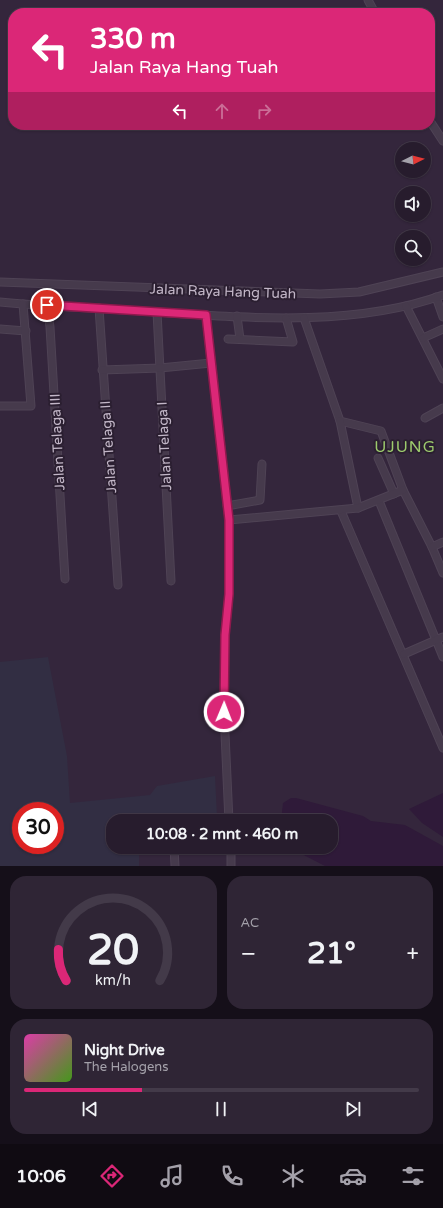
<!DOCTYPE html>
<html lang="id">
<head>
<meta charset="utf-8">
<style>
  body { margin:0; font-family:"Varela Round",sans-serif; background:#2f2535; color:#f1f3f6; height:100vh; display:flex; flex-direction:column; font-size:15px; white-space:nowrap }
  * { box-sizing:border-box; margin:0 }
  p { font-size:13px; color:#a4a1aa }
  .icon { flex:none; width:22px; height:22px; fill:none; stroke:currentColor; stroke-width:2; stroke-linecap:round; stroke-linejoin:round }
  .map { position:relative; height:866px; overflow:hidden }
  .side { display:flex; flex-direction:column; gap:10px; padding:10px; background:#150f19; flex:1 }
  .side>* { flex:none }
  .banner { position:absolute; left:8px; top:8px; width:427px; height:122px; border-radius:16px; box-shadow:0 1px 3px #0004,0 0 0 1px #433a49; background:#db2777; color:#fff; overflow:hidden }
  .needle { width:26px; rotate:84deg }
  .fabs { position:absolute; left:395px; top:142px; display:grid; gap:8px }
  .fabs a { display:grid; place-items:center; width:36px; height:36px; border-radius:50%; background:#271c2d; box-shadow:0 1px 3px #0004,0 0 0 1px #433a49; font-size:20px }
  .speed { position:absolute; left:12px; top:802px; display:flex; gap:8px; font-size:20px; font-weight:700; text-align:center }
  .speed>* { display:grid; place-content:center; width:52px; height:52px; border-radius:50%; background:#271c2d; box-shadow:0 1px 3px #0004,0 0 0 1px #433a49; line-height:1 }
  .speed .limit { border:6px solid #d22; background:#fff; color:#111 }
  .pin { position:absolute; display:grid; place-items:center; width:34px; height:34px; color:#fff; margin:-17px; border:2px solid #fff; border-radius:50%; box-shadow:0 1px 4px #0007 }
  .me { position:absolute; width:44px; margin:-22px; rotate:1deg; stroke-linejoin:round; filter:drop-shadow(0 0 3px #0008) }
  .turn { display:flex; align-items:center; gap:14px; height:84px; padding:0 16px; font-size:18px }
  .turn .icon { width:52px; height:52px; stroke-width:2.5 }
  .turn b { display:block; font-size:28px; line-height:34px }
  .lanes { display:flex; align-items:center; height:38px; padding:0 16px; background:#0003; justify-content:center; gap:20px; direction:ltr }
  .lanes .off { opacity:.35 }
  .big { font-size:30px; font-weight:700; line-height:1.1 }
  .side .card { flex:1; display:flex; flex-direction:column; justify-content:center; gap:6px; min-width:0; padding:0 14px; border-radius:16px; background:#2f2535 }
  .side .dial { align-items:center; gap:0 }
  .dial svg { height:104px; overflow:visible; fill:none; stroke:#433a49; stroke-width:7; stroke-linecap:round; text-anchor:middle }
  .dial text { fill:#f1f3f6; stroke:none }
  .song { display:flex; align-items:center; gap:12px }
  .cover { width:48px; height:48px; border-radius:6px; background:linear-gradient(135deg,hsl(320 70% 55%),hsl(100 70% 35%)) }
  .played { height:4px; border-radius:2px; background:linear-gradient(90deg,#db2777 30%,#433a49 30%) }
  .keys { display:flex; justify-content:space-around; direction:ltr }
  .heat { display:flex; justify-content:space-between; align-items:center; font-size:22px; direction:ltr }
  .side .tiles { flex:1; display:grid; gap:10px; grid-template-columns:1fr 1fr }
  .card:last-child { grid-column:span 2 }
  .trip { position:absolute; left:106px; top:814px; width:232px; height:40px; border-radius:16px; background:#271c2d; box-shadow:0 1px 3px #0004,0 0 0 1px #433a49; font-weight:700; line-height:40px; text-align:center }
  .tab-bar { display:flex; height:64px; justify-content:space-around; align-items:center; background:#100b12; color:#a4a1aa }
  .tab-bar .icon { width:28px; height:28px }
  .tab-bar .selected { color:#db2777 }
  .tab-bar b { font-size:18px; color:#f1f3f6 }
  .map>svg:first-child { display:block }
</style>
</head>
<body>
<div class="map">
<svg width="443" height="866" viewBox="0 0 443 866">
  <rect width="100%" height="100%" fill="#34263c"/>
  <path fill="#322e43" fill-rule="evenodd" d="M48 657 67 756 70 803 150 795 157 786 215 776 217 816 172 821H113V847H139V866H0V662ZM21 811H55V845H21Z"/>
  <g fill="#2f1a39">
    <polygon points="443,793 443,837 422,823 409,809"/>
    <polygon points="291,798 296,798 363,816 371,821 405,825 443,846 443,866 325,866 288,847 331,847 331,821 281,821 283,803"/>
  </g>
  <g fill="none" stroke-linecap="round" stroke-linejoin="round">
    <g stroke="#4f4355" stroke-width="9">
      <g id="street">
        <polyline points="368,0 375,13"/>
        <polyline points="430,121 443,141"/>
        <polyline points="0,282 320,294 359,292 443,272"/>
        <polyline points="436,297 443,317"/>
        <path d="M0 302C52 307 105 308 157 312 249 318 355 327 443 295"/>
        <polyline points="47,305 50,327 65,579"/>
        <polyline points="406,306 443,379"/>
        <polyline points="99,308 118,585"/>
        <polyline points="157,312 171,581"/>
        <polyline points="206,315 229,520 229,594 225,635 224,712 229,821"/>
        <polyline points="237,316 240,339"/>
        <polyline points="304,318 340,421 381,431 403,490 432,547 443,573"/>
        <polyline points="0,329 26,331"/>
        <polyline points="423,338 443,329"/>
        <polyline points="228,339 293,342 286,318"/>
        <polyline points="102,370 160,368 211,363"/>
        <polyline points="0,406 31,406 23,304"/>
        <polyline points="425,418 443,408"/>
        <polyline points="340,421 358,508"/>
        <polyline points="378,458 394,494"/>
        <polyline points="379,501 443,657"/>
        <polyline points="227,506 260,500 262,464"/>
        <polyline points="341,511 443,748"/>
        <polyline points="229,520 358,508 403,490"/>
        <polyline points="432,547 443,542"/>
        <polyline points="404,654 443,637"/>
        <polyline points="174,847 175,866"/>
        <polyline points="231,847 231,866"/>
      </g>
    </g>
    <use href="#street" stroke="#463a4c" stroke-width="7"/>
  </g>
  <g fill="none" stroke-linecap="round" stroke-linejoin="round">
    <g stroke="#8e194d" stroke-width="10">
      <polyline id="route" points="47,305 206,315 229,520 229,594 225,635 224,712"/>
    </g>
    <use href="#route" stroke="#db2777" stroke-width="7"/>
  </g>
  <g text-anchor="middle" stroke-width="4" stroke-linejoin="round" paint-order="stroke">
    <g font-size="14" fill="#c2b6c7" stroke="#2b1f31">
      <text transform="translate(223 291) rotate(2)" y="5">Jalan Raya Hang Tuah</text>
      <text transform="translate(57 442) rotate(-93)" y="5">Jalan Telaga III</text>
      <text transform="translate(164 446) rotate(-93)" y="5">Jalan Telaga I</text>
      <text transform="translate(108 447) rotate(-94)" y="5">Jalan Telaga II</text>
    </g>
    <g font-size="16" letter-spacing="1" fill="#9dcb6d" stroke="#2b1f31">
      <text x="405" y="452">UJUNG</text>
    </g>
  </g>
</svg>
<div class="fabs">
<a><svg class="needle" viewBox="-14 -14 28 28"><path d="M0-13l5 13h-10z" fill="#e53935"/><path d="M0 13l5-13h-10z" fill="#a4a1aa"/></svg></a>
<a><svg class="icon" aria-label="sound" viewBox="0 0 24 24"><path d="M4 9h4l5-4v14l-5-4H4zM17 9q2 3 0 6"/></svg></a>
<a><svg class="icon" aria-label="search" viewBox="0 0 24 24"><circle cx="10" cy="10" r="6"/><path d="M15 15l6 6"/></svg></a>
</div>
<div class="speed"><div class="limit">30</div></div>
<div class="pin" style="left:47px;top:305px;background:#d93025"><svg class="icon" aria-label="arrive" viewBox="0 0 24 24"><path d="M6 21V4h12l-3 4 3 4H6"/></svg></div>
<svg class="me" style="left:224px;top:712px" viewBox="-20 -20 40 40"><circle r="17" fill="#db2777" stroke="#fff" stroke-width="3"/><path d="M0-11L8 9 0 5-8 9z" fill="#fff"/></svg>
<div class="trip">10:08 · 2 mnt · 460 m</div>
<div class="banner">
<div class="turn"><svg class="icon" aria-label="left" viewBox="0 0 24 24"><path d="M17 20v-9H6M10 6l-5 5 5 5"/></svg><div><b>330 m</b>Jalan Raya Hang Tuah</div></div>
<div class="lanes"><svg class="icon" aria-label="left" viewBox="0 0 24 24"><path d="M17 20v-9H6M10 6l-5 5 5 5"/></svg><svg class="icon off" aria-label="ahead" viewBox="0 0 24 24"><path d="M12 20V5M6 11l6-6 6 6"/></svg><svg class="icon off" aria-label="right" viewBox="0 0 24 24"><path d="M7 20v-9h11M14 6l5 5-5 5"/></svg></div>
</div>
</div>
<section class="side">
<div class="tiles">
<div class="card dial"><svg viewBox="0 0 100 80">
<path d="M14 69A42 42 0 1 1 86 69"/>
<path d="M14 69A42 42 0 0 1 8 45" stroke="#db2777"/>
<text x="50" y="56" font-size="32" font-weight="700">20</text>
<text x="50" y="72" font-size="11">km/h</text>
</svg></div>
<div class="card"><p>AC</p>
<div class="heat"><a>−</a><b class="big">21°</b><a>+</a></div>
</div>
<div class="card">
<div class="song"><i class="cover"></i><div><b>Night Drive</b><p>The Halogens</p></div></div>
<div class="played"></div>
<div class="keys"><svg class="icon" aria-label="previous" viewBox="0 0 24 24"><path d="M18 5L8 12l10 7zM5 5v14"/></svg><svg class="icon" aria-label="pause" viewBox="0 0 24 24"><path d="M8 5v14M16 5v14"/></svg><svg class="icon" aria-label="next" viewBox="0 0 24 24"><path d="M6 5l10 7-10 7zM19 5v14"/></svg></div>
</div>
</div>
</section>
<nav class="tab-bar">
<b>10:06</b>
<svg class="icon selected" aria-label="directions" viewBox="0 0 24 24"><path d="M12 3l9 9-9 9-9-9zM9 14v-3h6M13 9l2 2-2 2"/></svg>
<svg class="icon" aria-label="music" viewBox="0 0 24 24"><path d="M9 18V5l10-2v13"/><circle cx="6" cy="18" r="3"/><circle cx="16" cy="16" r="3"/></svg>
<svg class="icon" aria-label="phone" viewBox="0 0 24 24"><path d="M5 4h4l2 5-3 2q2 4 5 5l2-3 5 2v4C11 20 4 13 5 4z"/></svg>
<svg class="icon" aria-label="climate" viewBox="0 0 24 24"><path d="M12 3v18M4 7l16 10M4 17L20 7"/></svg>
<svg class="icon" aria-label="car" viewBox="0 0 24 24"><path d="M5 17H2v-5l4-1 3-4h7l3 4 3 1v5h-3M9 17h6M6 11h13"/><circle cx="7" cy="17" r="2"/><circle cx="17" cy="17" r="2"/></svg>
<svg class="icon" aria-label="filters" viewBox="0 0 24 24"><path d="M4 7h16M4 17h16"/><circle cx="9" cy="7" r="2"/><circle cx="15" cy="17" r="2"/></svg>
</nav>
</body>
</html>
